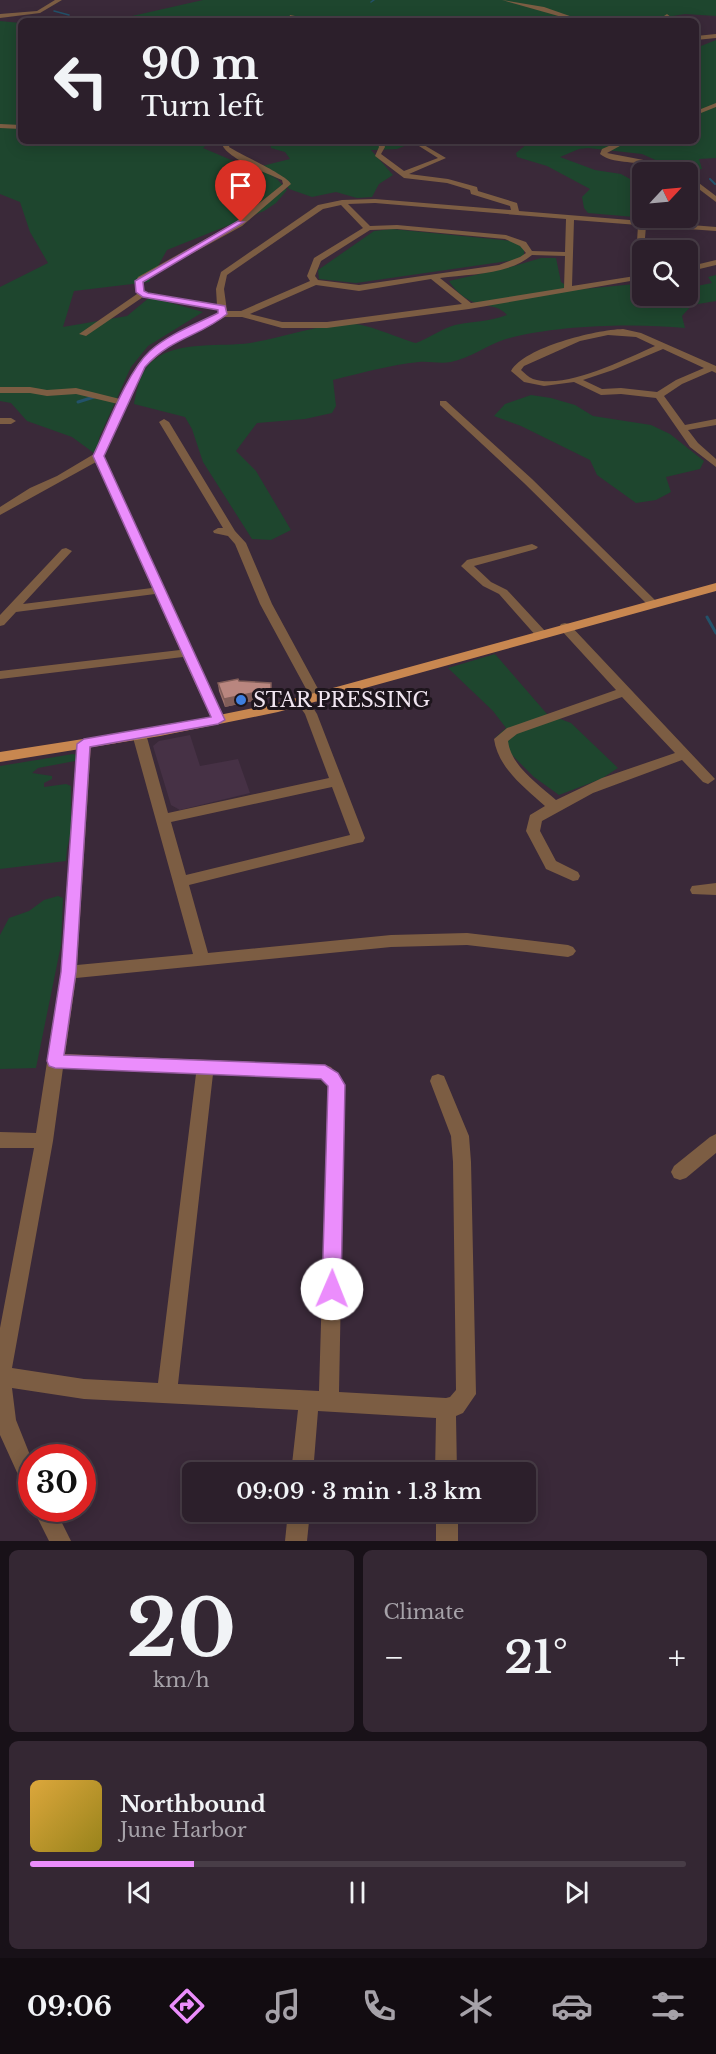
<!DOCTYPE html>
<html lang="en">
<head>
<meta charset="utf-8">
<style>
  body { margin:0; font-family:"Libre Baskerville",serif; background:#342733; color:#f1f3f6; height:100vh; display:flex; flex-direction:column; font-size:22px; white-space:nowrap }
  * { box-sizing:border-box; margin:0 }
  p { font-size:20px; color:#a6a2a9 }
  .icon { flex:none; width:33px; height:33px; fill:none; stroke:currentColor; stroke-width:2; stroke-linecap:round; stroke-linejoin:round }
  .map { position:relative; height:1541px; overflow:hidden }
  .panel { display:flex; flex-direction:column; gap:9px; padding:9px; background:#181118; flex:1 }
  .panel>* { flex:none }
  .hud { position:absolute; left:18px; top:18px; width:681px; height:126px; border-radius:9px; box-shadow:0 3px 15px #0003,0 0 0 2px #483d47; background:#2c1f2b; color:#f1f3f6; overflow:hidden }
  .needle { width:39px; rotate:64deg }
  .controls { position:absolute; left:632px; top:162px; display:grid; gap:12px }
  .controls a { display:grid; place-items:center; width:66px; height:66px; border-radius:9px; background:#2c1f2b; box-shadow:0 3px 15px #0003,0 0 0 2px #483d47; font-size:30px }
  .speed { position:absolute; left:18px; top:1444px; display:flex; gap:12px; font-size:30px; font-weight:700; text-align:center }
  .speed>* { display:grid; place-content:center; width:78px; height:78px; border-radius:50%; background:#2c1f2b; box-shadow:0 3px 15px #0003,0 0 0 2px #483d47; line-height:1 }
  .speed .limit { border:9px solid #d22; background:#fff; color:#111 }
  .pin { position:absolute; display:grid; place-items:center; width:51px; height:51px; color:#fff; margin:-62px -26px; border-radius:50% 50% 50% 0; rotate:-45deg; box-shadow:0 0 6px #0007 }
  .pin .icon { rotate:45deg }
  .me { position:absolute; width:66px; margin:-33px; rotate:1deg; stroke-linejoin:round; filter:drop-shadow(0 0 4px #0008) }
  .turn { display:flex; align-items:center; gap:21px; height:126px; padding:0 24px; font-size:27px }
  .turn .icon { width:78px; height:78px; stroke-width:2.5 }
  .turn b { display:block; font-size:42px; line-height:51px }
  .big { font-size:45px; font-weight:600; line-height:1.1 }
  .panel .widget { flex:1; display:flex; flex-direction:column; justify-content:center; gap:9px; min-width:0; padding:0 21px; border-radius:9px; background:#342733 }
  .panel .dial { align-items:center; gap:0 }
  .dial b { font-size:78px; line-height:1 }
  .song { display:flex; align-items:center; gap:18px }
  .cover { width:72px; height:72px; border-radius:9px; background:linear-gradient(135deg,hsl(40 70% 55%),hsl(50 70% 35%)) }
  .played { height:6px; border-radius:3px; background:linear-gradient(90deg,#eb8dfc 25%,#483d47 25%) }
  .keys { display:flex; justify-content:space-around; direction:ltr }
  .heat { display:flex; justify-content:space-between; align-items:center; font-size:33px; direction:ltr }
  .panel .tiles { flex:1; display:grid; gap:9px; grid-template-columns:1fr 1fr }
  .widget:last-child { grid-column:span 2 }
  .trip { position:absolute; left:182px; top:1462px; width:354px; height:60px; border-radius:9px; background:#2c1f2b; box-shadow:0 3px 15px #0003,0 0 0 2px #483d47; font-weight:600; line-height:60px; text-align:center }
  .menu { display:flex; height:96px; justify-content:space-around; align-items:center; background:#120c11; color:#a6a2a9 }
  .menu .icon { width:42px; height:42px }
  .menu .current { color:#eb8dfc }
  .menu b { font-size:27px; color:#f1f3f6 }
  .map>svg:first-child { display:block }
</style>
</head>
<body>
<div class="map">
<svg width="716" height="1541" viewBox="0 0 716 1541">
  <rect width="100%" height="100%" fill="#3a2939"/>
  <polygon fill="#463145" points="190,735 200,766 238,759 250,793 180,810 171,805 153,746 159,741"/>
  <g fill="#1e462e">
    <polygon points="203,0 716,0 716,16 685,14 642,21 110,21"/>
    <polygon points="0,21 21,23 21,141 211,141 203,148 264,174 254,168 290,159 285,152 271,148 270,142 417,141 397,149 371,150 393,175 379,184 372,197 357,198 336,192 312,197 289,189 282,180 268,175 277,179 287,190 276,203 264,211 167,250 149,282 74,291 63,327 127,316 150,297 203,312 148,346 131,367 99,438 98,456 72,437 27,421 11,403 0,401 0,287 48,263 30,232 20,202 0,194"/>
    <polygon points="716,40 716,158 699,159 702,169 678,170 642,154 588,148 579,149 560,157 595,170 621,174 639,184 635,193 642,204 642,218 687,218 687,213 690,214 692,222 588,213 584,208 582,197 590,189 547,166 517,157 516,153 527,144 518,141 696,141 696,48"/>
    <polygon points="392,229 513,241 524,247 524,255 516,260 356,283 319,279 318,270 374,231"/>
    <path d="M541 258H556L561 282 573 290 635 284 642 285V296H687V288L712 283 708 277 716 275V301L692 305 682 316 685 328C633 323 556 325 506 339 487 345 471 358 451 362 440 364 429 361 419 362 390 365 361 373 333 380L336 406 332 413 305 419 257 423 236 451 256 471 291 530 271 540 252 539 203 462 192 429 185 417 134 404C137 388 141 369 155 359 178 341 223 347 250 343 283 338 319 323 354 324 368 324 400 339 416 343 429 338 441 329 455 325 473 321 488 322 507 315 498 304 483 307 471 301 462 297 454 289 449 281L514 266Z"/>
    <polygon points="531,395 551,398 575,405 593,416 651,425 670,434 704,461 700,469 666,477 671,492 656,500 636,503 597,475 590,460 521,426 494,416 505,404"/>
    <polygon points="495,654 547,714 571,723 618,768 601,779 559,795 534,777 495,738 506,728 493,711 448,668"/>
    <polygon points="73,754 77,755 78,759 75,761 38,768 32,773 52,776 52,779 44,783 44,787 66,784 71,786 71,831 67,849 66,861 0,869 0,766"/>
    <polygon points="58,896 63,898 61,945 36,1068 0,1069 0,935 9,918 29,911 44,900"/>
  </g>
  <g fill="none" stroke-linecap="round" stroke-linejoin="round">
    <g stroke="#23526a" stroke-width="1.5">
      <polyline points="371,2 374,0"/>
      <polyline points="54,11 69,15"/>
    </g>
    <polyline stroke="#23526a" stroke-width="2" points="710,179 715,184"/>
    <g stroke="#23526a" stroke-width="3">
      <polyline points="78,402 94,397"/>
      <polyline points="707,617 716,633"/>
    </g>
    <g fill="#7c5d43" fill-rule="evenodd">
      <polygon points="55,0 62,0 40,13 0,18 0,14 37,11"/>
      <polygon points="502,0 544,7 584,21 576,21"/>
      <polygon points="667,14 676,21 670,21 664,16"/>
      <polygon points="290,15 295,16 294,21 288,21"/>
      <polygon points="716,34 716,38 696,40 696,36"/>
      <polygon points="716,103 716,107 696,115 696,111"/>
      <polygon points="0,124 21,125 21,129 0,128"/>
      <path d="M224 141H231L229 147C241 155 287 175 291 184L242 226 144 280V291L148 294 217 305 216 289 221 272 318 205 342 200 375 199 511 210 510 206 471 194 470 190 447 183 404 178 375 156 379 147 377 141H383L385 147 381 154 404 171 438 158 419 146 424 145 446 158 409 174 448 179 477 187 478 191 517 203 519 211 716 227V231L646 226 644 250H642V279L469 309 327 328H282L242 317H225L172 343 145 367 103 456 224 720 218 724 212 720 183 657 0 679V671L180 650 155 594 16 612 4 625 0 626V615L62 549 66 548 72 551 23 604 152 588 96 462 0 515V507L30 488 57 476 94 454 118 404 76 394 47 396 30 393H0V387H30L47 390 76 388 120 399C126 388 130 376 137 366 154 339 191 327 218 313V310L143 297 86 336 79 334 137 294 135 283 138 277 236 222 283 184 282 180C268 174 226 158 222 144ZM375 203 566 219 565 252 532 251 526 242 506 235 397 225 370 226 348 204ZM341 205 363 228 314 258 307 276 310 281 241 311H227L224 289 227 275 323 209ZM574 220 638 225 635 276 572 286ZM397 229 505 239 520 246 526 253 520 257 499 265 359 285 318 280 315 276 321 261 370 230ZM532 255 565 256 564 288 471 303 440 278C469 274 509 275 532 255ZM431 279 462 304 327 322H282L250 314 316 285 359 291Z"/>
      <path d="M620 141H629L607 153 654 162 682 172C670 173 661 167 650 165 634 161 613 164 600 154L602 149Z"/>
      <polygon points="687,174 716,196 716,202 687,180"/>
      <polygon points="716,260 716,265 687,272 687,267"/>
      <path d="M623 329 641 333 716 366V373L712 371 682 384 664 396 685 425 716 419V425L688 430 698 443 716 459V467L690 447 656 398 621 394 601 395 574 382 544 386 524 382 511 371C525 347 595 330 623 329ZM608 335 636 337 655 346C625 359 566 390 533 379 528 377 525 373 521 370L524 366 580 341ZM663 349 704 368 676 380 657 392 621 388 602 389 583 380 613 370Z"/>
      <polygon points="440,401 446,401 532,479 656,601 658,603 656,605 648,605 524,483 440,405"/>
      <polygon points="0,418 11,418 16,421 11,424 0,424"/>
      <polygon points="164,419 169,422 235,531 246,543 272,604 323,698 321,701 317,702 311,698 260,604 235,544 228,536 214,533 213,531 218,528 223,528 159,422"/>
      <polygon points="532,544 538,547 536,549 474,566 491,582 507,590 545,631 547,634 541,638 537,637 499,594 483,586 461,566 467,560"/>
      <path d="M565 623 569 624 715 779 708 784 703 782 682 760 593 793 542 821 540 831 556 861 578 872 580 876 578 880 573 881 546 869 544 865 526 831 530 815 545 806C525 788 498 768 494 739L507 728 616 690 561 630 559 627 561 624ZM622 697 675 753 602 778 556 800C538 784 511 766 508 741L517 734Z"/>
      <path d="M302 697 307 698 317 714 365 838 363 842 358 843 189 885 208 953 391 935 467 933 568 945 573 947 576 951 573 955 568 957 467 945 391 947 76 978 65 1054 325 1065 331 1067 345 1085 339 1392 446 1398 450 1397 456 1390 453 1162 451 1136 430 1081 432 1076 438 1074 444 1076 469 1136 471 1162 476 1394 463 1413 456 1416 457 1473H435L436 1418 318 1411 313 1473H291L298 1410 84 1399 12 1388 16 1420 32 1460V1493L25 1490 0 1435V1328L34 1148H0V1132L36 1133 61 972 77 744 84 740 91 744 77 965 193 954 132 734 139 730 146 734 168 813 329 778 305 714 296 701ZM332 787 350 835 186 875 171 822ZM63 1068 196 1074 158 1383 84 1379 12 1368 53 1141ZM213 1074 321 1079 328 1087 319 1391 178 1384Z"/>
      <polygon points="716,883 716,895 692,894 690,890 692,886"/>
      <polygon points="716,1134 716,1153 686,1178 680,1180 674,1178 671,1172 674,1166 710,1137"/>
      <polygon points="33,1509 55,1509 71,1541 49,1541"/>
      <polygon points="288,1512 310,1512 307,1541 285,1541"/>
      <rect x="436" y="1512" width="22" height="29"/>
    </g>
    <polygon fill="#c88750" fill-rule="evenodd" points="716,583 716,591 278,712 160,736 0,762 0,752 160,727 278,703"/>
  </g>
  <polygon fill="#9f736d" points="239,681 271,697 225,707 219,691 218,683"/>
  <polygon fill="#825e59" points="271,683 271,697 225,707 224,699"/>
  <polygon fill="#b9867f" stroke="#825e59" stroke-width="1.5" points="238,679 239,681 271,683 271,689 224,699 218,683"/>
  <path fill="#eb8dfc" stroke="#995ca4" stroke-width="1.5" d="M238 221 244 222 143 282 144 291 148 293 225 306 227 314C201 336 172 337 145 367L104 456 225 720 218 724 90 747 76 972 64 1055 325 1065 338 1073 345 1085 341 1289 339 1295 332 1298 325 1295 322 1289 328 1086 321 1079 55 1068 49 1066 47 1061 61 972 77 744 84 739 211 717 93 456C107 427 127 372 150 351 169 334 196 324 218 313V310L143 297 136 292 135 281Z"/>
  <circle fill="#3f7fe0" stroke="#1d151c" stroke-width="2" cx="241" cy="700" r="6"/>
  <g text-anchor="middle" stroke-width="6" stroke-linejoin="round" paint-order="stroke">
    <g font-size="20" fill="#f0e5f0" stroke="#1d151c" text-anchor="start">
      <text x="253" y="707">STAR PRESSING</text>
    </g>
  </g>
</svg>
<div class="controls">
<a><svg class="needle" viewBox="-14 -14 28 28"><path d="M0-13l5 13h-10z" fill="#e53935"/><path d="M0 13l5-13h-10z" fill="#a6a2a9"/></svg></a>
<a><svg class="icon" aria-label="search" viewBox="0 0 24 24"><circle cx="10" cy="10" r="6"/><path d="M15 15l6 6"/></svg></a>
</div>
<div class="speed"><div class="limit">30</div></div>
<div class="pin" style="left:241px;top:222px;background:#d93025"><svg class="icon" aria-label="arrive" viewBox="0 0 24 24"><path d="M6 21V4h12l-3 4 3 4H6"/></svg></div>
<svg class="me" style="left:332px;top:1289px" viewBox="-20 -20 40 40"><circle r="19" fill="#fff"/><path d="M0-13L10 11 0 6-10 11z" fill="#eb8dfc"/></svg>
<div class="trip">09:09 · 3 min · 1.3 km</div>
<div class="hud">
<div class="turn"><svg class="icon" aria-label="left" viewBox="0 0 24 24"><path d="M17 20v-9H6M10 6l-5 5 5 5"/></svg><div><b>90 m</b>Turn left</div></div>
</div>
</div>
<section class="panel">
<div class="tiles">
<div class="widget dial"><b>20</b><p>km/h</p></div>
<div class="widget"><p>Climate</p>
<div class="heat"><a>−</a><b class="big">21°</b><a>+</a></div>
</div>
<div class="widget">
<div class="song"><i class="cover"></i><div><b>Northbound</b><p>June Harbor</p></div></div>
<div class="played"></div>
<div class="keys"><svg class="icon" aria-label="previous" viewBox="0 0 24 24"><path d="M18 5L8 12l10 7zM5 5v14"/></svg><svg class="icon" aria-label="pause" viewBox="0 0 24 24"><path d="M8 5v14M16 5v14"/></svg><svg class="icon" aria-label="next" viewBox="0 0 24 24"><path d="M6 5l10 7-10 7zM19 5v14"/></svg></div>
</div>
</div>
</section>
<nav class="menu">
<b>09:06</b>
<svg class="icon current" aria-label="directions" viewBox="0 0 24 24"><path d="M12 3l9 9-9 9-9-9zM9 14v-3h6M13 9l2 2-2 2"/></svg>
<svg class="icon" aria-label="music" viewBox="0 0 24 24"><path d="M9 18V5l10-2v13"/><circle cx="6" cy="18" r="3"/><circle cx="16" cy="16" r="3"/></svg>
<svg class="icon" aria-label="phone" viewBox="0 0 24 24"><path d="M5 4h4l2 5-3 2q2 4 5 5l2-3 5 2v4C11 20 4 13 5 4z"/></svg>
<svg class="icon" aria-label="climate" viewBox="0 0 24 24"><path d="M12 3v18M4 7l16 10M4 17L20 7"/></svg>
<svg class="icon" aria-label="car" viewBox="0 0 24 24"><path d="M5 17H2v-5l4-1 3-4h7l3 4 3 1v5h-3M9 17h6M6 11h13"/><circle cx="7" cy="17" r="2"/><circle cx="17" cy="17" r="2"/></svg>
<svg class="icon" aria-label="filters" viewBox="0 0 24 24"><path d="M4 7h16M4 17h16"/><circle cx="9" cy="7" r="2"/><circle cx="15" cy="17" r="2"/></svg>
</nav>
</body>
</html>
